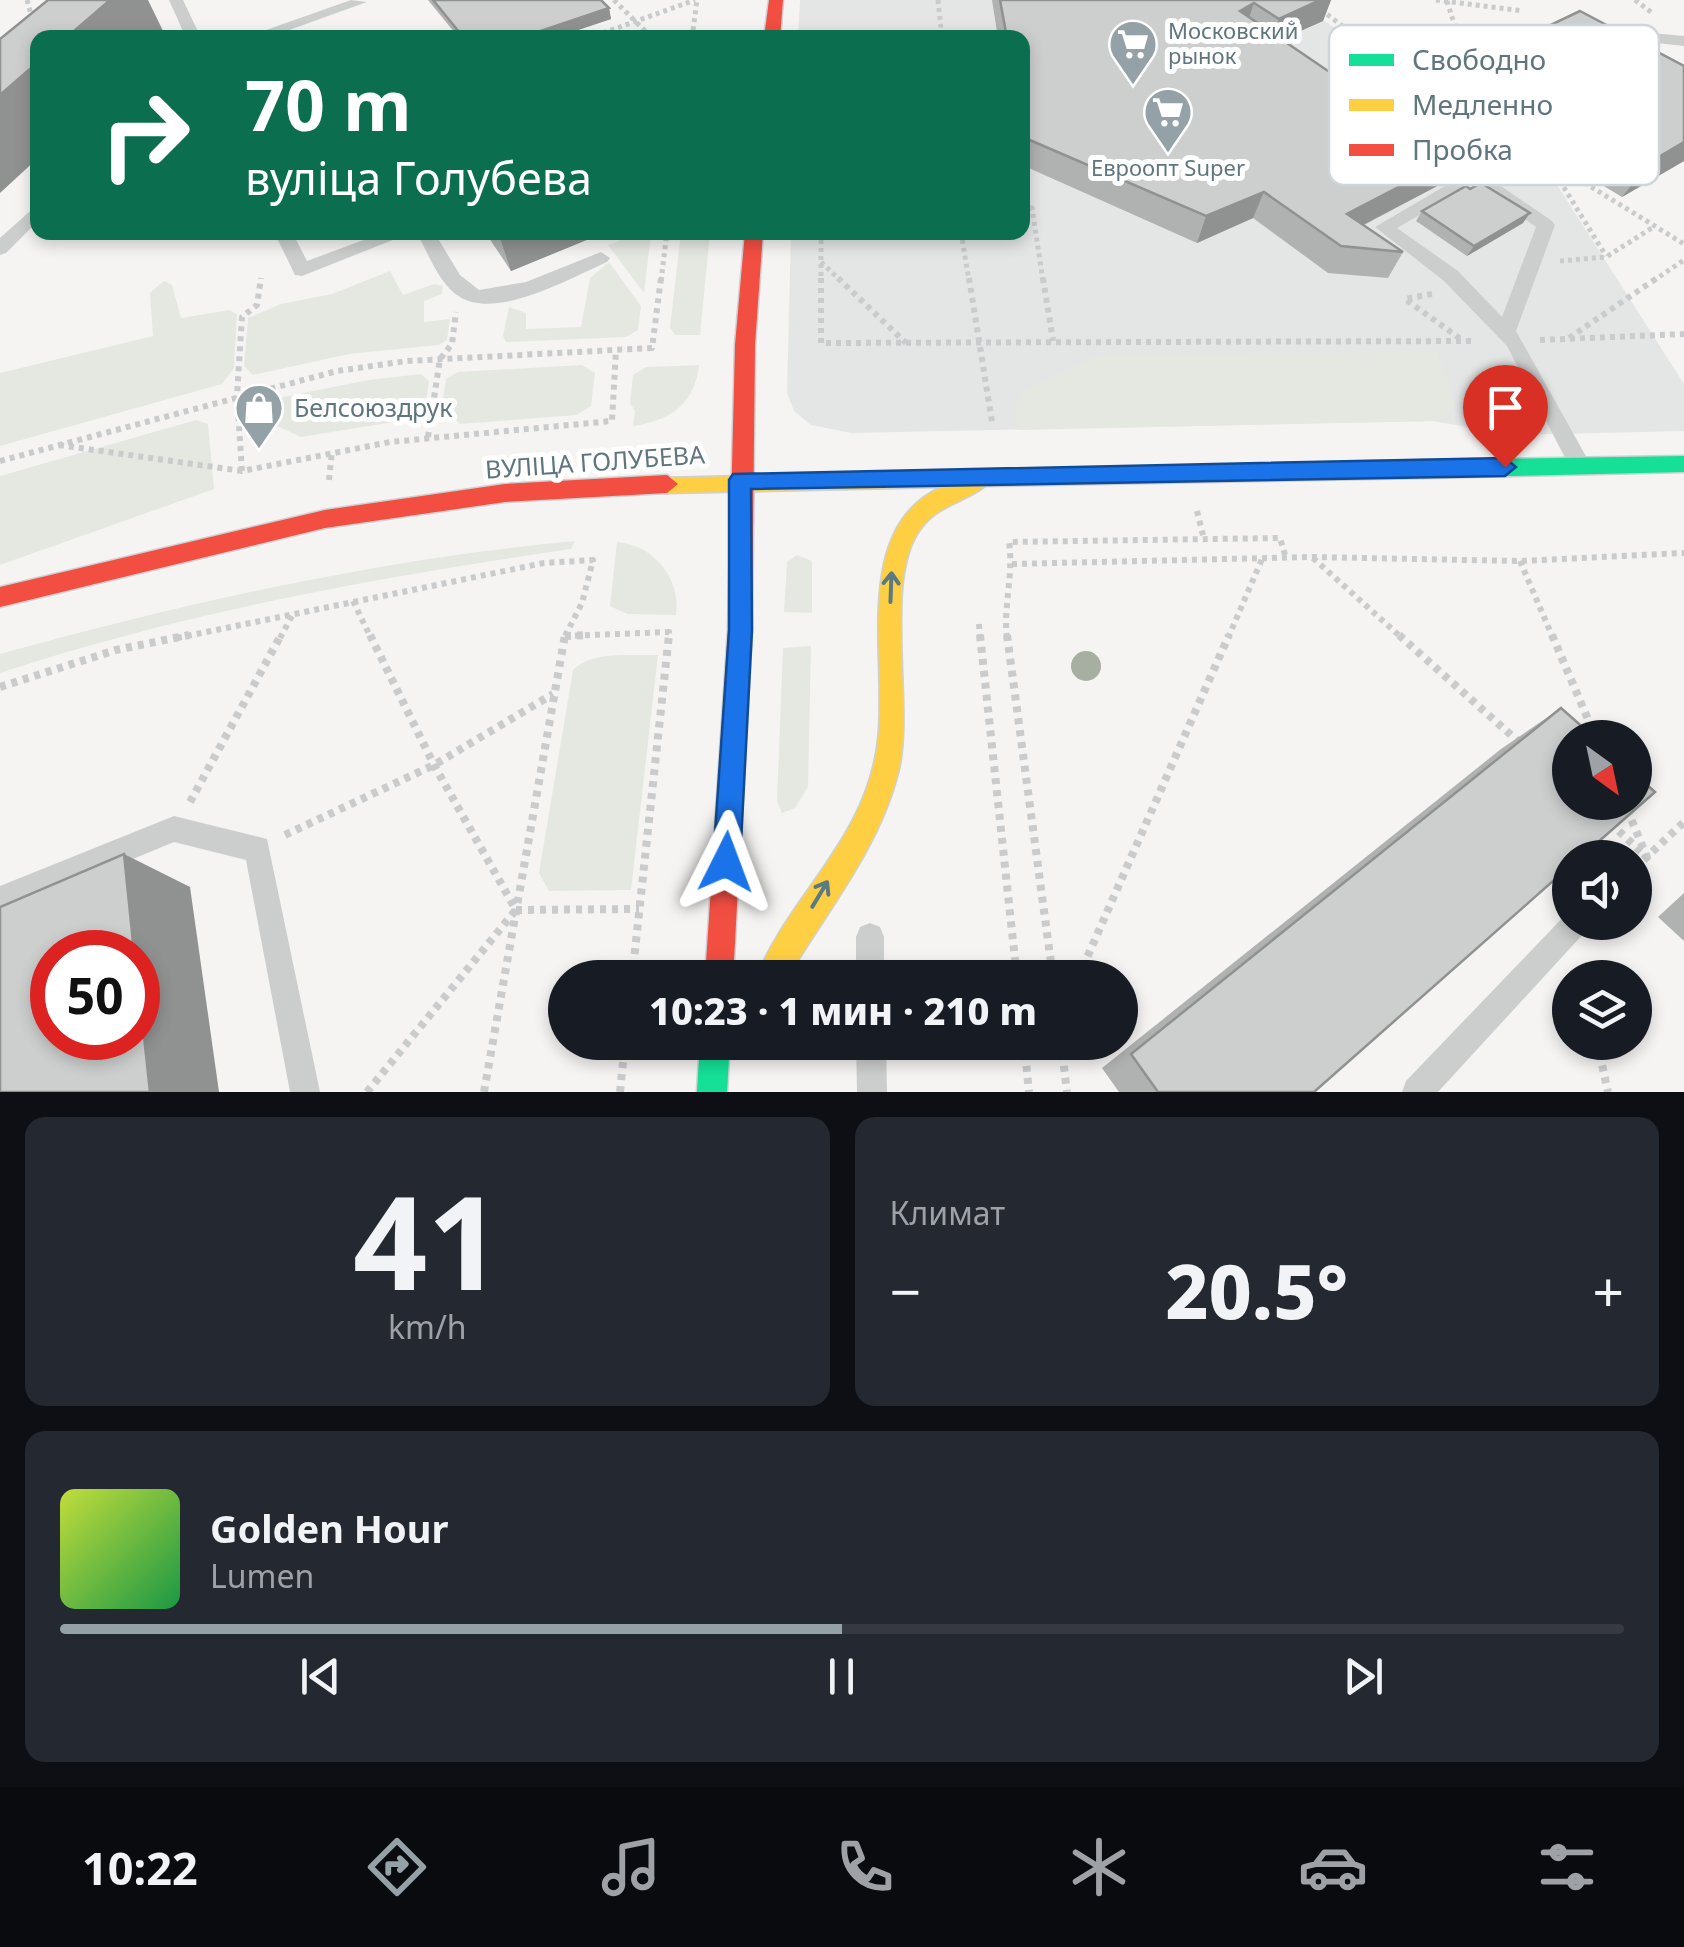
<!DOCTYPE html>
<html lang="ru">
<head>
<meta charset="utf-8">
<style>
  body { margin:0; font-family:"Noto Sans",sans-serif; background:#242831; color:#f1f3f6; height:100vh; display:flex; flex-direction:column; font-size:38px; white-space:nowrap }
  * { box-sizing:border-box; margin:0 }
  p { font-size:32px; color:#9ea1a6 }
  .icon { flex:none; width:55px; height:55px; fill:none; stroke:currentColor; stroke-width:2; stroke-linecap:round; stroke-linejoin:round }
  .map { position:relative; height:1092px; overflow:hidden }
  .panel { display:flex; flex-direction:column; gap:25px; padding:25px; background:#0d0f14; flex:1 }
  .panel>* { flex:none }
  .top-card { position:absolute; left:30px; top:30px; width:1000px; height:210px; border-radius:20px; box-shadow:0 5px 15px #0003; background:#0b6e4f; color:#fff; overflow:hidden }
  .needle { width:65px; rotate:147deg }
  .controls { position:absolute; left:1552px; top:720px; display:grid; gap:20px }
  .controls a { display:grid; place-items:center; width:100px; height:100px; border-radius:50%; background:#171b24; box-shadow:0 5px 15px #0003; font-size:50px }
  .speed { position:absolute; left:30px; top:930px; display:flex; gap:20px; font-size:50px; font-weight:700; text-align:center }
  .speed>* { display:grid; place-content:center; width:130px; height:130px; border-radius:50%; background:#171b24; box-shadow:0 5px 15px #0003; line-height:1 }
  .speed .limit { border:15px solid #d22; background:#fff; color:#111 }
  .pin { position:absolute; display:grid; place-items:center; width:85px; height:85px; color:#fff; margin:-102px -42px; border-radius:50% 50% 50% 0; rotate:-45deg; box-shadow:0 0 10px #0007 }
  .pin .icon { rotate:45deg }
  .me { position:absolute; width:110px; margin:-55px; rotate:3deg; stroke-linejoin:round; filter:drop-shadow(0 0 8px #0008) }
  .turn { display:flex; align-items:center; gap:35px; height:210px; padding:0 50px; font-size:45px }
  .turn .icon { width:130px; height:130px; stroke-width:2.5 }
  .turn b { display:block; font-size:70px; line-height:85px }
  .big { font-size:75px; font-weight:800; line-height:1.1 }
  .panel .widget { flex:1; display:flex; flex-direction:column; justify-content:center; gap:15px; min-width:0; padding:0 35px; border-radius:20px; background:#242831 }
  .panel .dial { align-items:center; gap:0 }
  .dial b { font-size:130px; line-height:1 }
  .song { display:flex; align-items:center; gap:30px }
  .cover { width:120px; height:120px; border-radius:15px; background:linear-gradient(135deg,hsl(70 70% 55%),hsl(140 70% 35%)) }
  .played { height:10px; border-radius:5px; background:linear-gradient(90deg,#94a2a8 50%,#363941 50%) }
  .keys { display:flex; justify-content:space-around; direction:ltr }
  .heat { display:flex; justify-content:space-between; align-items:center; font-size:55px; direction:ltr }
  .panel .tiles { flex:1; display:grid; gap:25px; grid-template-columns:1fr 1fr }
  .widget:last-child { grid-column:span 2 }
  .trip { position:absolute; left:548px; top:960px; width:590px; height:100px; border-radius:50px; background:#171b24; box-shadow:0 5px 15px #0003; font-weight:800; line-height:100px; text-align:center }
  .tabs { display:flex; height:160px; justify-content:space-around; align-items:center; background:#090b0e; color:#9ea1a6 }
  .tabs .icon { width:70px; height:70px }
  .tabs .current { color:#94a2a8 }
  .tabs b { font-size:45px; color:#f1f3f6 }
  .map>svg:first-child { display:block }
</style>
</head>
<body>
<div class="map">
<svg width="1684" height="1092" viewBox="0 0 1684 1092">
  <rect width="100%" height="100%" fill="#f5f4f3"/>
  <polygon fill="#e4e6e5" points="800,0 1292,0 1542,161 1684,384 1684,431 1511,435 1433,421 851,433 811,425 794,411 787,393 791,233 1022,232 1022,38 798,37"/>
  <g fill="#e5e8e1">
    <polygon points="640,233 651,234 644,293 608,245"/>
    <polygon points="681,233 710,233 700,335 675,335 670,327"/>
    <polygon points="609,262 641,306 638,330 626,337 506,342 503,336 509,307 526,313 526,329 581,327 590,278"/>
    <polygon points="390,271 403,295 434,284 443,286 442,294 424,301 424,322 450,319 447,340 439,345 349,354 253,375 244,366 248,318 281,304 332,294"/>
    <polygon points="164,281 172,285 181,318 229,310 237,314 234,368 222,384 0,446 0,373 153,336 150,293"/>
    <polygon points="1437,352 1455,403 1448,416 1433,421 1018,430 1015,403 1024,391 1099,355"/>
    <polygon points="582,365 595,373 591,406 577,415 460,424 442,406 446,379 458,372"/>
    <path d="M699 365C695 404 670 421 633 426L635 411 630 403 633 375 646 367Z"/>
    <polygon points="421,374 429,381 425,409 412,419 301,437 268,422 267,408 278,398 369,380"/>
    <polygon points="196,420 208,424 214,489 0,565 0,476"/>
    <path d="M575 541 571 549 558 551C368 579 183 613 0 673V654C189 602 380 559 575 541Z"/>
    <path d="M617 542C654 545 681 579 676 615L627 614 610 606Z"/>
    <polygon points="797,555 812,561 812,613 784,612 787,562"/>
    <polygon points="811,646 808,787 795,808 782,813 777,801 783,648"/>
    <path d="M658 655 631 890 549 891 539 873 573 670C592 650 632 656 658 655Z"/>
  </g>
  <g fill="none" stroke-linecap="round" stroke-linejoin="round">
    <g stroke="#ced1d2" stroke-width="3">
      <g id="fast">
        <polygon points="1684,456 1684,472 1423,478 1412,469 1423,460"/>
        <polygon points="700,1042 730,1042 727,1092 697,1092"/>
      </g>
    </g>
    <g stroke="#ced1d2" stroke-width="3">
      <path id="slow" d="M1423 460 1434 469 1423 478 985 486C965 502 939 505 922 527 882 575 914 704 899 769 881 846 827 911 787 978H756C790 894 867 839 878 740 888 662 850 527 942 487L667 493 656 484 659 478Z"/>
    </g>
    <g stroke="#ced1d2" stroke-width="3">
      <g id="jam">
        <polygon points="769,0 783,0 780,38 764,38"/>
        <polygon points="745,232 763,232 755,345 752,630 733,978 705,978 728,630 735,345"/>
        <polygon points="667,475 678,484 667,493 505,502 325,528 0,607 0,587 325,510 505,484"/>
      </g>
    </g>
    <g stroke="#cacbcc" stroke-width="5" stroke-dasharray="4 4" stroke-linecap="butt">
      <polyline points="27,0 32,18"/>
      <polyline points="614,0 652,38"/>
      <polyline points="938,0 942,38"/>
      <polyline points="1308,0 1389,61 1453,101"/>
      <polyline points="1436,0 1523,11"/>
      <polyline points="1635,0 1651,12"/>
      <polyline points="1447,1 1461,46"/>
      <polyline points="603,33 695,0"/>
      <polyline points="692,38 697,0"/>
      <polyline points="1411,75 1445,59"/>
      <polyline points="1523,145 1684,244"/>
      <polyline points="1547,160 1606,256"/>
      <polyline points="1022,208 1032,208 1043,281"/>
      <polyline points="821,232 821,281"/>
      <polyline points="961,232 969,281"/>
      <polyline points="1560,261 1606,257 1655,226"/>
      <polyline points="821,262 841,281"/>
      <polyline points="661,281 667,232"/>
      <polyline points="1653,281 1684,260"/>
    </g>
    <g stroke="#cacbcc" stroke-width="6" stroke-dasharray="5 5" stroke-linecap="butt">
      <polyline points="821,278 821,343 1473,341"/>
      <polyline points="838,278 906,343"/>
      <polyline points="969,278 992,422"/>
      <polyline points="1043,278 1053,341"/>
      <polyline points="1432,294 1405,299 1462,340"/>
      <polyline points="1569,338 1657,278"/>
      <polyline points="1540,340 1684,334"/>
      <polyline points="428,437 440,359 452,344 456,312"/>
      <polyline points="59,445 242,471 390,442 612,421 616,350"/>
      <polyline points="0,461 337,371 407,361 652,348 661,278"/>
      <polyline points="242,471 237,395 242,317 257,305 261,278"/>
      <polyline points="329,480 332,451"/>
      <polyline points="1197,511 1204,539"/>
      <polyline points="1313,558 1402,638"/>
      <polyline points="1520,561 1553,638"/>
      <polyline points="1012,564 1312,557 1520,561 1684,553"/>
      <polyline points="353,601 371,638"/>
      <polyline points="979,624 980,638"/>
      <polyline points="565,636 669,632 668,638"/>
      <polyline points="177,638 544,563 593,560 582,603 564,638"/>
      <polyline points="280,638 293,614"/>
      <path d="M1007 638C1003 605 1014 575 1009 542L1280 538 1286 558"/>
      <polyline points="1228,638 1262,559"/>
    </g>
    <g stroke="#cacbcc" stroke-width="8" stroke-dasharray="6 6" stroke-linecap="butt">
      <polyline points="370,635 434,765 516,910"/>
      <polyline points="980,635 1017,978"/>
      <polyline points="1007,635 1053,978"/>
      <polyline points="1399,635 1520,743"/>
      <polyline points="1552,635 1596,738"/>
      <polyline points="565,636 589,635"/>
      <polyline points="0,687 116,650 189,635"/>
      <polyline points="190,802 281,635"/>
      <polyline points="1610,823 1647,857 1624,802"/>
      <polyline points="285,835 434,765 553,694"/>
      <polyline points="1635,868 1684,822"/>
      <polyline points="516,910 639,909"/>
      <polyline points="632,978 669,635"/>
      <polyline points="1078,978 1229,635"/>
      <polyline points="1024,1042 1029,1092"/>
      <polyline points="1061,1042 1067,1092"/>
      <polyline points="1597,1042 1608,1092"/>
      <polyline points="367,1092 515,911"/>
      <polyline points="484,1092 565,635"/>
      <polyline points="620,1092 625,1042"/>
    </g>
    <g fill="#cccece" fill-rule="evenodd">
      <polygon points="169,0 183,0 201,38 186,38"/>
      <polygon points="351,0 367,2 267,38 243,38"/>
      <polygon points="1545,24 1550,26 1550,32 1477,69 1486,88 1536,118 1538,122 1530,127 1473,94 1460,67"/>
      <polygon points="1597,28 1684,36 1684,46 1592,36 1589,33"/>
      <path d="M1333 92 1449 166 1446 162 1448 158H1460L1552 221 1555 225 1516 331 1592 467 1589 473H1573L1507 346 1444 281 1375 227 1450 183 1327 100 1325 97ZM1469 180 1536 227 1502 317 1458 271 1397 228 1468 187Z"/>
      <polygon points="38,204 38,221 6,253 0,255 0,238"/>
      <polygon points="274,232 292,232 307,261 385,232 413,232 302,276 295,275"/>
      <path d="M416 232H434L460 275 479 290 526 282 601 252 610 258 607 262C571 278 497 320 460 297 439 285 428 252 416 232Z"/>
      <polygon points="174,816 267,839 320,1092 290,1092 246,860 174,842 0,914 0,886"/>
      <polygon points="1570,910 1570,922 1589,922 1585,932 1438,1092 1402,1092 1406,1081"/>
      <polygon points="870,923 880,927 884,937 884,978 856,978 856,937 860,927"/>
      <polygon points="856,1042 886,1042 887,1092 857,1092"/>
    </g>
    <use href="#fast" fill="#16e098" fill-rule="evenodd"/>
    <use href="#slow" fill="#ffcf43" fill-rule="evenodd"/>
    <use href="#jam" fill="#f24e42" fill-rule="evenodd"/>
  </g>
  <circle fill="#a6afa2" cx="1086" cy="666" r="15"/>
  <g fill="#b0b2b2">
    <polygon points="428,0 601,0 609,8 611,19 554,38 459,38"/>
    <polygon points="992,0 1331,0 1323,21 1282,39 1356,90 1350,103 1357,108 1351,121 1401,157 1456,157 1441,184 1364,225 1403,252 1388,278 1328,273 1253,218 1197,243 1022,165 1022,38 998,38"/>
    <polygon points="1519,40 1684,66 1684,161 1622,197 1564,162 1588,127 1499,75"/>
    <polygon points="1422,211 1523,223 1467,256 1416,221"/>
    <polygon points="485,232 606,232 511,271"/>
    <polygon points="1561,708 1314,1092 1119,1092 1102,1068 1501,749"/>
    <polygon points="1684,893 1684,941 1658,917"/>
  </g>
  <g fill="#909191">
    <polygon points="110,0 148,0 166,37 66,38"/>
    <polygon points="1320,0 1331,0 1323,21 1269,45 1279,19"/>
    <polygon points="1254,3 1245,30 1240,11"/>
    <polygon points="609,8 611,19 554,38 520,38"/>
    <polygon points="38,62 38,158 0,193 0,95"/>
    <polygon points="1356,90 1345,114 1357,108 1345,135 1341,97"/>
    <polygon points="1684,142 1684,161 1622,197 1650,162"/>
    <polygon points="1456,157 1441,184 1334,240 1347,214"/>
    <polygon points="1264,192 1253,218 1197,243 1206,216"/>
    <polygon points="1530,213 1523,223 1467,256 1474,246"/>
    <polygon points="498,232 606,232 511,271"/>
    <polygon points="124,854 190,887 219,1092 150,1092 138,981 138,952 134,952"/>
  </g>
  <g fill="#cdcfcf" stroke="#909191" stroke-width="2.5">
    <polygon points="48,0 110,0 66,38 38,38 38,62 0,95 0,39"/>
    <polygon points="433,0 601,0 609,8 520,38 464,38"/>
    <polygon points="1000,0 1320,0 1279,19 1254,3 1240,11 1356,90 1341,97 1357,108 1343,115 1401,157 1431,142 1456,157 1347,214 1403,252 1341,246 1264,192 1206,216 1025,138 1022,124 1022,38 1007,38"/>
    <polygon points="1580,11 1684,66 1684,142 1650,162 1589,126 1632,103 1519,40"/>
    <polygon points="1481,183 1530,213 1474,246 1422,211 1466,186 1470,189"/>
    <polygon points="1561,708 1595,738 1570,738 1570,802 1635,802 1635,774 1655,792 1580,858 1570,858 1570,866 1314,1092 1158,1092 1131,1054"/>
    <polygon points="124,854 134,952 52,952 52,1038 138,1038 138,981 150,1092 0,1092 0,907"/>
  </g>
  <defs><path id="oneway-shaft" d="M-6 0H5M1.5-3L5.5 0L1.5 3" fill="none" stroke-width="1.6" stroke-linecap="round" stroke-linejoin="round" transform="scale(2.5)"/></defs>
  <g stroke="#5b7b80">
    <use href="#oneway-shaft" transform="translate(891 587) rotate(-88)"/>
    <use href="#oneway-shaft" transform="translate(820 894) rotate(-59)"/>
  </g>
  <polygon fill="#1a73e8" stroke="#114b97" stroke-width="2.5" points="1505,458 1516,467 1505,476 751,489 752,630 740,862 736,871 726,875 717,871 713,862 729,630 729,480 733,474"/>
  <defs>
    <g id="supermarket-pin" transform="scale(2.5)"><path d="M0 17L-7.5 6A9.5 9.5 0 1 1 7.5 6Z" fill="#94a2a8" stroke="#fff"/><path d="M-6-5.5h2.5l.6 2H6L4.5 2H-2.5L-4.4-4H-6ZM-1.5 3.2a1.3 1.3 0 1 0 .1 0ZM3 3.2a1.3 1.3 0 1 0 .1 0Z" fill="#fff"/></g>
    <g id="shop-pin" transform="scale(2.5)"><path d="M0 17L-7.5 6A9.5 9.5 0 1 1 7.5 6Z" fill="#94a2a8" stroke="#fff"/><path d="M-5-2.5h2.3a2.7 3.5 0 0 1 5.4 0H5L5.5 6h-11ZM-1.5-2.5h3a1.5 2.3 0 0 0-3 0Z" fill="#fff"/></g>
  </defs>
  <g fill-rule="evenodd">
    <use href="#supermarket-pin" x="1133" y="44"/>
    <use href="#supermarket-pin" x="1168" y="112"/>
    <use href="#shop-pin" x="259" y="408"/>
  </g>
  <g text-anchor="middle" stroke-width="10" stroke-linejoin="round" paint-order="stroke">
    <g font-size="22" fill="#5f767f" stroke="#fff" text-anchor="start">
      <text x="1168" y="39">Московский<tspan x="1168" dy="25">рынок</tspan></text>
      <text x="1168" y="176" text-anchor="middle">Евроопт Super</text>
    </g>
    <g font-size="25" fill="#5f767f" stroke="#fff" text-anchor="start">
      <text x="294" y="417">Белсоюздрук</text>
    </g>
    <g font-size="25" fill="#5f767f" stroke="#fff">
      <text transform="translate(595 462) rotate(-4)" y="9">ВУЛІЦА ГОЛУБЕВА</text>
    </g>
  </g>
  <rect x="1329" y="25" width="330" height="160" rx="15" fill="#fff" stroke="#cfd6d9" stroke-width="2.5"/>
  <rect x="1349" y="54" width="45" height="12" fill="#16e098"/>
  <rect x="1349" y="99" width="45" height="12" fill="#ffcf43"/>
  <rect x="1349" y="144" width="45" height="12" fill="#f24e42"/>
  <g font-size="28" fill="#5f767f">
    <text x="1412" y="70">Свободно</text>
    <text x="1412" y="115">Медленно</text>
    <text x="1412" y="160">Пробка</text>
  </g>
</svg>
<div class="controls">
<a><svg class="needle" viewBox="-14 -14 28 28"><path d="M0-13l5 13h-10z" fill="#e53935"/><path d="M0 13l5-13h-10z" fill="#9ea1a6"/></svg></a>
<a><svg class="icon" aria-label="sound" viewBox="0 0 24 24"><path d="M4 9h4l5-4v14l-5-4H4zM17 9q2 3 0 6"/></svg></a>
<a><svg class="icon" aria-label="layers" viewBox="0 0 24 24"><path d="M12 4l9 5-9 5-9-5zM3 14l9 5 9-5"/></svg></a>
</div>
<div class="speed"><div class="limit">50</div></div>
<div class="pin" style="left:1505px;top:467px;background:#d93025"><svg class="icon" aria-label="arrive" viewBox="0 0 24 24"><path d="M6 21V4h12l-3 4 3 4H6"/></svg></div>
<svg class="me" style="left:726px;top:862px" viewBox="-20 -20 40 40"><path d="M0-17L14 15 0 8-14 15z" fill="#1a73e8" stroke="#fff" stroke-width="4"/></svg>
<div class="trip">10:23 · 1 мин · 210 m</div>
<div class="top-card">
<div class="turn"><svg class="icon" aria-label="right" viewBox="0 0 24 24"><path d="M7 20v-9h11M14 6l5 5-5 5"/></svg><div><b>70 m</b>вуліца Голубева</div></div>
</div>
</div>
<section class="panel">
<div class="tiles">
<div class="widget dial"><b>41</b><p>km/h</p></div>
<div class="widget"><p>Климат</p>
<div class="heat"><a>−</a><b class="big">20.5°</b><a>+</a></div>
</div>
<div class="widget">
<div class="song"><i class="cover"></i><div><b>Golden Hour</b><p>Lumen</p></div></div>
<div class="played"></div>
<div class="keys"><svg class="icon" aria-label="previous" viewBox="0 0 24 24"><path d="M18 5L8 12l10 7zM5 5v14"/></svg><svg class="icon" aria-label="pause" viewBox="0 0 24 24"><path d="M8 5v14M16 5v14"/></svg><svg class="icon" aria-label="next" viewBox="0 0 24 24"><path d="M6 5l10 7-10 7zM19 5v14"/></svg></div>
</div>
</div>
</section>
<nav class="tabs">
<b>10:22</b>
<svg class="icon current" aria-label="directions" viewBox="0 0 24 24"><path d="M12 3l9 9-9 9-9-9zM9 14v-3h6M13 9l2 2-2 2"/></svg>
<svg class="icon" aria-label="music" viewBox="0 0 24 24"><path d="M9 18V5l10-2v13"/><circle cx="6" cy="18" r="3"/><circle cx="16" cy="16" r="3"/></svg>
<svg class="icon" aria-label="phone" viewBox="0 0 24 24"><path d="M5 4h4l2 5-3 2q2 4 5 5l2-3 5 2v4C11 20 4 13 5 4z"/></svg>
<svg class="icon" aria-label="climate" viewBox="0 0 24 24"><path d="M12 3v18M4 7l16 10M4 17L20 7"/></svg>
<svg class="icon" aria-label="car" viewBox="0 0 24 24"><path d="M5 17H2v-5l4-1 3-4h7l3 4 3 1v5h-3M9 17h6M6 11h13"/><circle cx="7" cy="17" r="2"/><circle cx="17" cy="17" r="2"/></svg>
<svg class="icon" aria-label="filters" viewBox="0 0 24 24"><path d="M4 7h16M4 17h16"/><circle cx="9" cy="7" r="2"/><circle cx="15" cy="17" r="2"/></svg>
</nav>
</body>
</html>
